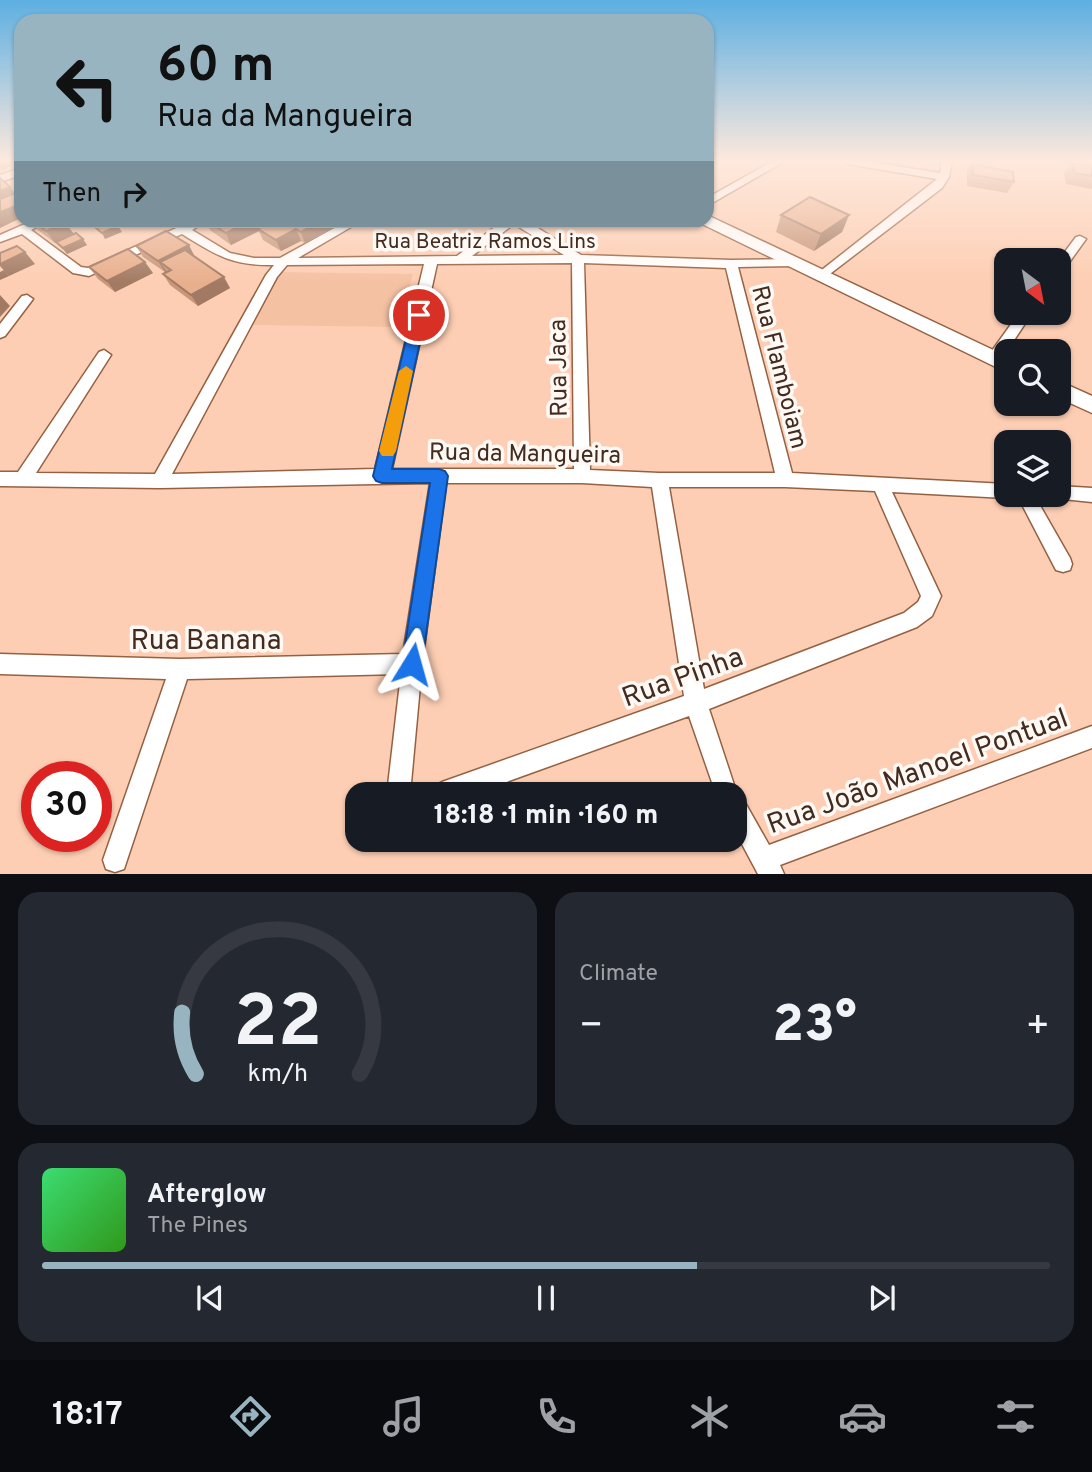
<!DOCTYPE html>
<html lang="en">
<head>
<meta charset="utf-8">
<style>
  body { margin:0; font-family:Overpass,sans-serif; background:#242831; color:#f1f3f6; height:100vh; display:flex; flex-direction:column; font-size:26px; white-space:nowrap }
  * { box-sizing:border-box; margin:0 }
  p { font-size:23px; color:#9ea1a6 }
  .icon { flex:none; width:38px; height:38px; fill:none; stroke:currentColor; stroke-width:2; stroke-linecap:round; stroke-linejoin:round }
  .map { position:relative; height:874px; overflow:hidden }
  .sheet { display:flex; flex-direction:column; gap:18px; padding:18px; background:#0d0f14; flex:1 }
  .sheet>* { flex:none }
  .guide { position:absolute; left:14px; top:14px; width:700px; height:214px; border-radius:21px; box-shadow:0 2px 5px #0004; background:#99b4c1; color:#111; overflow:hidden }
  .needle { width:46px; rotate:148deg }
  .tools { position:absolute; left:994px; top:248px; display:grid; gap:14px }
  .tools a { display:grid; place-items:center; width:77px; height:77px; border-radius:14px; background:#171b24; box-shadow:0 2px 5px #0004; font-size:35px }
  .speed { position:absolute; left:21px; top:761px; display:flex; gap:14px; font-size:35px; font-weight:700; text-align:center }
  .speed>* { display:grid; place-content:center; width:91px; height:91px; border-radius:50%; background:#171b24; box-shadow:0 2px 5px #0004; line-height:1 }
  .speed .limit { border:10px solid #d22; background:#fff; color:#111 }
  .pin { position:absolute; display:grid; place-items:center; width:60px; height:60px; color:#fff; margin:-30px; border:4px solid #fff; border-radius:50%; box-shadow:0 2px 7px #0007 }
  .me { position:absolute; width:77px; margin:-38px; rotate:8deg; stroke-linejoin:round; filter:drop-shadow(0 0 5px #0008) }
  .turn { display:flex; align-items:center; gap:24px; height:147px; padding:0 28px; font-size:32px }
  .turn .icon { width:91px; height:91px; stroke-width:2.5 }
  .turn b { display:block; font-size:49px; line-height:60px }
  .then { display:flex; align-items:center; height:66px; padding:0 28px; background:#0003; gap:14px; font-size:26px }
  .big { font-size:52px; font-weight:800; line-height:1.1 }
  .sheet .card { flex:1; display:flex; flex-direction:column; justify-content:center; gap:10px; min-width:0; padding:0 24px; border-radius:21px; background:#242831 }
  .sheet .dial { align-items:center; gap:0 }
  .dial svg { height:182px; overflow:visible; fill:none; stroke:#363941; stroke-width:7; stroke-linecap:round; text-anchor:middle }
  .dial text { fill:#f1f3f6; stroke:none }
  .song { display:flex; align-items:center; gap:21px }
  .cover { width:84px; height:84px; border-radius:10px; background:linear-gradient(135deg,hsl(140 70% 55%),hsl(110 70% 35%)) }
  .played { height:7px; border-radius:4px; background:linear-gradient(90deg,#99b4c1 65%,#363941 65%) }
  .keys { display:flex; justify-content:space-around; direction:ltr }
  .heat { display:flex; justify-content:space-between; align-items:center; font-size:38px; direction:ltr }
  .sheet .tiles { flex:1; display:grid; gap:18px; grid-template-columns:1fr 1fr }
  .card:last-child { grid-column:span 2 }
  .trip { position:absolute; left:345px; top:782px; width:402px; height:70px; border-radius:21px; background:#171b24; box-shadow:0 2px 5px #0004; font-weight:800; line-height:70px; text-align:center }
  .tab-bar { display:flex; height:112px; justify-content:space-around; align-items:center; background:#090b0e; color:#9ea1a6 }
  .tab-bar .icon { width:49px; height:49px }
  .tab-bar .on { color:#99b4c1 }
  .tab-bar b { font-size:32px; color:#f1f3f6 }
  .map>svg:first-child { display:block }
</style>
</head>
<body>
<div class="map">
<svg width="1092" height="874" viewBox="0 0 1092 874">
  <rect width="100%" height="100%" fill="#fdceb3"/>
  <polygon fill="#f5c1a3" points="278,272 413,274 398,327 252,325"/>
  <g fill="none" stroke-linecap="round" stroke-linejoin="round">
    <g stroke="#956142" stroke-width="3">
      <g id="street">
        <polygon points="773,161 785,161 707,206 707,198"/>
        <polygon points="843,161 864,161 940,173 942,161 952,161 949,177 942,188 822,280 818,279 818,273 937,179 848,164"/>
        <polygon points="21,168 21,175 0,182 0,175"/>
        <path d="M34 220H50L31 230 81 267 88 268 194 220H209L192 230 230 253 254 258H280L349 220H363L298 258 457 256 504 220H525L581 255 731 260 798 259V265L794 266 738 267 792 473 1006 484V495H1012L1006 498 892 492 941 596 932 616 917 627 709 709 738 797 743 799 769 845 1092 726V748L780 865 784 874H758L735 831V794H716L689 716 473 794H431L434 786 442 782 684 696 652 487 582 483H446L422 664 410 794H387L401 674 187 679 124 869 115 872 106 869 103 860 166 679 0 674V654L180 659 403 654 430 483 160 488 0 486V472H18L99 352 104 350 111 355 36 473 155 474 266 275 274 265C232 266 216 255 182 234L89 276 73 273 22 234 0 242V235ZM514 224 564 255 472 256ZM572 263 574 469H392L437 264ZM584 263 726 268 775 473H659L590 470ZM424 264 375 469 172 474 277 277 287 265ZM669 487H785L875 491 921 596 918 602 904 613 704 689Z"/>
        <polygon points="1080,236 1086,239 1063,271 1059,272 1058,261 1076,237"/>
        <polygon points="27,295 33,299 5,336 0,338 0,324 22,296"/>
        <polygon points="1019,313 1032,313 999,363 989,363 987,359 989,355"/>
        <polygon points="1059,486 1092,488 1092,502 1053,498 1052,495 1059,495"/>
        <polygon points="1017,495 1034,495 1070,558 1072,564 1070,570 1063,572 1056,570"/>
      </g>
    </g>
    <g stroke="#956142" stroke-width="3">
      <g id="secondary">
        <polygon points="707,215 1006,356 1006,372 700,223 698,220 707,220"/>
        <polygon points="1059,381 1092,396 1092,413 1059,398"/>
      </g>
    </g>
    <use href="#street" fill="#fff" fill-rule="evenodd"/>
    <use href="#secondary" fill="#fff" fill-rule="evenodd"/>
  </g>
  <g fill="#c89679">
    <polygon points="1054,161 1075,161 1074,163 1083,165 1082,161 1092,161 1092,189 1066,184 1064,174 1070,165 1054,162"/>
    <polygon points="973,164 1014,182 1007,193 967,186 967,171 970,165 972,166"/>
    <polygon points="781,215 849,215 842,232 814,251 776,232"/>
    <polygon points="31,220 62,220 74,234 87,245 67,254 56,242 55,243 38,230"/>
    <polygon points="205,220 254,220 259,231 231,245 210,230"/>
    <polygon points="255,220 342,220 343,223 305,243 301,241 281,251 263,240 258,229 264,226"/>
    <polygon points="136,246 195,257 230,288 198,306 170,285 163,274 165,272 143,257"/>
    <polygon points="89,267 153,273 115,292 98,279"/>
  </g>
  <g fill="#a27a63">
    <polygon points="7,161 16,161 18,164 2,170 0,167 0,163"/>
    <polygon points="10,187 18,198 0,201 0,191"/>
    <polygon points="21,204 21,218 0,228 0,212"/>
    <polygon points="849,215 842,232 814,251 821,234"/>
    <polygon points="252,220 254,220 259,231 231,245 226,233"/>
    <polygon points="263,220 275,220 265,226"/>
    <polygon points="323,220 342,220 343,223 305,243 301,232"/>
    <polygon points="65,223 74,234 55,243 46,231"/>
    <polygon points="118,226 122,232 105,239 102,233"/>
    <polygon points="296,229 301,241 281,251 276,240"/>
    <polygon points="83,239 87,245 67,254 63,248"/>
    <polygon points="189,245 195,257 160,262 167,272 165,272 158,261"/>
    <polygon points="25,252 35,264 9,276 0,266 0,264"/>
    <polygon points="145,262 153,273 115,292 107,281"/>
    <polygon points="4,270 9,276 0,280 0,272"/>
    <polygon points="224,277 230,288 198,306 191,295"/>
    <polygon points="0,295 10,306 0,317"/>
  </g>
  <g fill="#e8af8d" stroke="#a27a63" stroke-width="2">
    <polygon points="1072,163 1092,166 1092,176 1074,173"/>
    <polygon points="973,164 1013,172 1014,182 973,175"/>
    <polygon points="0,178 10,187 0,191"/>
    <polygon points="21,191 21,204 0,212 0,199"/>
    <polygon points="810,197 849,215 821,234 781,215"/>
    <polygon points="32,220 62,220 65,223 46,231"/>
    <polygon points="206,220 252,220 226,233"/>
    <polygon points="274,220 323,220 301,232 296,229 276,240 258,229"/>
    <polygon points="112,221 118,226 102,233 96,228"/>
    <polygon points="166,231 189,245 158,261 136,246"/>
    <polygon points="76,233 83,239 63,248 56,242"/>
    <polygon points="17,246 25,252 0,264 0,253"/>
    <polygon points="128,249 145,262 107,281 89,267"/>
    <polygon points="185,250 224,277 191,295 163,274 171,270 160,262"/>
  </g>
  <linearGradient id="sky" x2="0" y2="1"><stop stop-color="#5dafe2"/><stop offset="0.57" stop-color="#fee9dd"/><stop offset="1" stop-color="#fee9dd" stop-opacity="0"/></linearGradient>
  <rect width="1092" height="283" fill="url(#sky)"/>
  <polygon fill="#1a73e8" stroke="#114b97" stroke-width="2" points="419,311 426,315 392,469 439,469 445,471 448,476 422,664 419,672 412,675 405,672 402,664 430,483 382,483 376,481 373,476 412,315"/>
  <polygon fill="#f59e0b" points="406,366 413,371 396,451 393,456 382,456 379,451 399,371"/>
  <g text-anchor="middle" stroke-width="7" stroke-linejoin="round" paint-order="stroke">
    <g font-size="21" fill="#432c1f" stroke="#fff9f5">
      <text x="485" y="248">Rua Beatriz Ramos Lins</text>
    </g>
    <g font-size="24" fill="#432c1f" stroke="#fff9f5">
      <text transform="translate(780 367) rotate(76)" y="8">Rua Flamboiam</text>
      <text transform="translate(558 368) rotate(-91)" y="8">Rua Jaca</text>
      <text transform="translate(525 453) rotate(1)" y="8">Rua da Mangueira</text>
    </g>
    <g font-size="28" fill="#432c1f" stroke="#fff9f5">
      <text x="206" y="649">Rua Banana</text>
      <text transform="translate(682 676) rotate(-20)" y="10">Rua Pinha</text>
      <text transform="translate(917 770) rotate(-20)" y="10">Rua João Manoel Pontual</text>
    </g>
  </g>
</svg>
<div class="tools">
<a><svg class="needle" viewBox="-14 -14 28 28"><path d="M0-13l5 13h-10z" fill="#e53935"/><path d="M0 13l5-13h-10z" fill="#9ea1a6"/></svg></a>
<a><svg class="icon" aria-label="search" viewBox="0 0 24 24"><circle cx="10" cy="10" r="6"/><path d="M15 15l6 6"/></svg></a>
<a><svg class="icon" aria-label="layers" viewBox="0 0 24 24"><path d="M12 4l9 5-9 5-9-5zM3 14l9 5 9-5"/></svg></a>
</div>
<div class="speed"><div class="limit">30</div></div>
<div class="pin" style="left:419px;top:315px;background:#d93025"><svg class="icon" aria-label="arrive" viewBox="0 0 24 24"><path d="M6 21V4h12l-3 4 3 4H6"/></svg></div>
<svg class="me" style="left:412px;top:664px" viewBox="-20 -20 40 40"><path d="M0-17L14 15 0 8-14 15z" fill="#1a73e8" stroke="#fff" stroke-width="4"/></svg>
<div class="trip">18:18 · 1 min · 160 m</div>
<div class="guide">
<div class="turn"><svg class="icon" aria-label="left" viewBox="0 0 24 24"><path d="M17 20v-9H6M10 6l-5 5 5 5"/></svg><div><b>60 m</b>Rua da Mangueira</div></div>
<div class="then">Then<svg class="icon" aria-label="right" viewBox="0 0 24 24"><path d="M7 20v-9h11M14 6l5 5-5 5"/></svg></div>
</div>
</div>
<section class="sheet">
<div class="tiles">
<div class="card dial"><svg viewBox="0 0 100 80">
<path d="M14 69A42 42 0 1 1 86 69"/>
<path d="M14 69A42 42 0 0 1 8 42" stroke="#99b4c1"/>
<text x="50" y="56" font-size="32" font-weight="700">22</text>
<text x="50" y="72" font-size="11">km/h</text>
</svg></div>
<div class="card"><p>Climate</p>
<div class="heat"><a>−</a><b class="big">23°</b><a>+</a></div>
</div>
<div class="card">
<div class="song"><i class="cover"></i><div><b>Afterglow</b><p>The Pines</p></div></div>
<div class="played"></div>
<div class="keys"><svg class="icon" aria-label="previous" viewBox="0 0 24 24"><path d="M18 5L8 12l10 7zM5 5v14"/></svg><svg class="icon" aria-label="pause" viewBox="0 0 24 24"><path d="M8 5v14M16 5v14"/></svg><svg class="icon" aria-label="next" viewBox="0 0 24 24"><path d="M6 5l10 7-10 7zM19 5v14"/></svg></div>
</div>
</div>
</section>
<nav class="tab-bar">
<b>18:17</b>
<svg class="icon on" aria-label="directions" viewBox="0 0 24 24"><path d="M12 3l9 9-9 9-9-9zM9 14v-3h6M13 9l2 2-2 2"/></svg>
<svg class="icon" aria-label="music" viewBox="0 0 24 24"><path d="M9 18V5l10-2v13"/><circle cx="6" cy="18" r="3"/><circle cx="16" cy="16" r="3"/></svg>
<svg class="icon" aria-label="phone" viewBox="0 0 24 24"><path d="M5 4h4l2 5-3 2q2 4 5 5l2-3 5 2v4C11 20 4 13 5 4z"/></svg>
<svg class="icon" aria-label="climate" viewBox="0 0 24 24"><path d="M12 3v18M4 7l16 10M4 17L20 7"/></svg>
<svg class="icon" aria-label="car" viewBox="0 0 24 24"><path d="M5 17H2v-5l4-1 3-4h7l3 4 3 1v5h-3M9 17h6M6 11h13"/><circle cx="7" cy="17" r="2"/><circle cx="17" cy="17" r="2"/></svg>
<svg class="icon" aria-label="filters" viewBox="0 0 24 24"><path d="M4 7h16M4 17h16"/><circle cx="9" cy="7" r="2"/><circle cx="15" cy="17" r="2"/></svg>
</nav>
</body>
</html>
